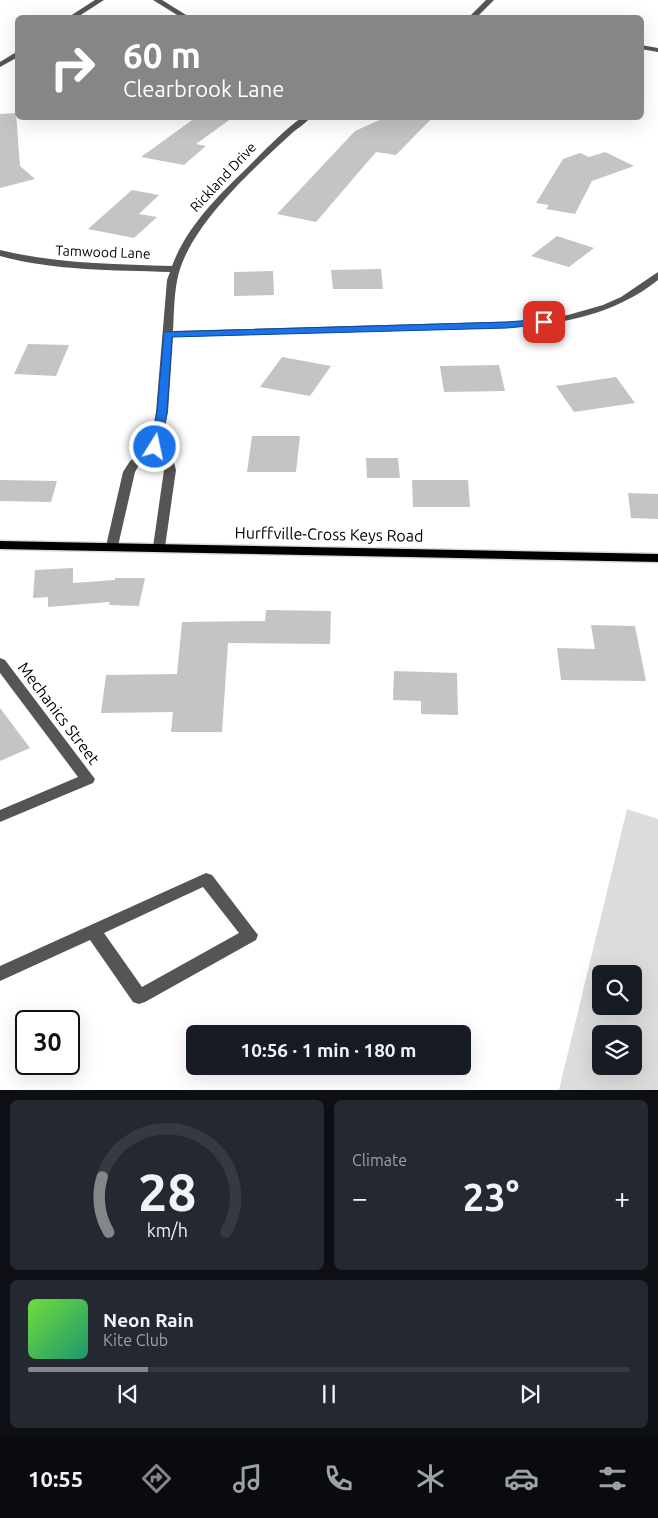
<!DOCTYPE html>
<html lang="en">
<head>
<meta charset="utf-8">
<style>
  body { margin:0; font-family:Ubuntu,sans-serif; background:#242831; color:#f1f3f6; height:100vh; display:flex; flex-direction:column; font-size:19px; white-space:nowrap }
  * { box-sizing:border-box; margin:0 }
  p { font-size:16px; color:#9ea1a6 }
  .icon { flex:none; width:28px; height:28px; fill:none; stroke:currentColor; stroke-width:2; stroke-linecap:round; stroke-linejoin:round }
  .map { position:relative; height:1090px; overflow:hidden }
  .drawer { display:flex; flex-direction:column; gap:10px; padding:10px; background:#0d0f14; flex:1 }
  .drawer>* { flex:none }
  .banner { position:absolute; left:15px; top:15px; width:629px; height:105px; border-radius:8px; box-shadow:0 5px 20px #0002; background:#858687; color:#fff; overflow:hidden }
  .buttons { position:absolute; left:592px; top:965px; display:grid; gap:10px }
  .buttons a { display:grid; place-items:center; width:50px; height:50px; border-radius:8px; background:#171b24; box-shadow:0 5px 20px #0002; font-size:25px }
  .speed { position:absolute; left:15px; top:1010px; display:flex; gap:10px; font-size:25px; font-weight:700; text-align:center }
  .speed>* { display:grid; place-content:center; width:65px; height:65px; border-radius:50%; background:#171b24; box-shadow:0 5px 20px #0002; line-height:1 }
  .speed .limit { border:2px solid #111; border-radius:8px; background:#fff; color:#111 }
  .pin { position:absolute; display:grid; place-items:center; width:42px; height:42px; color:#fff; margin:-21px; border-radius:10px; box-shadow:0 2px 8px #0006 }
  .me { position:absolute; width:55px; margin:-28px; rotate:10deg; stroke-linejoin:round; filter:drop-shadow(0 0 4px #0008) }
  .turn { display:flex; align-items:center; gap:18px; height:105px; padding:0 25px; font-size:22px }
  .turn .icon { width:65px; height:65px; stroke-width:2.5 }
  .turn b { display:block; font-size:35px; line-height:42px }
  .big { font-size:38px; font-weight:700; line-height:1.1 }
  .drawer .tile { flex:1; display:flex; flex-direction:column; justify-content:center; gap:8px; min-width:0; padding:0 18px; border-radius:8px; background:#242831 }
  .drawer .dial { align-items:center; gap:0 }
  .dial svg { height:130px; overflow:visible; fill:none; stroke:#363941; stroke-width:7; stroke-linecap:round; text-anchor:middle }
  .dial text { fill:#f1f3f6; stroke:none }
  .song { display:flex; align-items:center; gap:15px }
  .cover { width:60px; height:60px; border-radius:8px; background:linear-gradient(135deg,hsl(100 70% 55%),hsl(160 70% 35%)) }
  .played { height:5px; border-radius:2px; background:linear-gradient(90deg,#858687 20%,#363941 20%) }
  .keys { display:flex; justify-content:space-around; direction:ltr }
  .heat { display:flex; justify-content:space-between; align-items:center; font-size:28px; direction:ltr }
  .drawer .tiles { flex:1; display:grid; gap:10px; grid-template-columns:1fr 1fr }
  .tile:last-child { grid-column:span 2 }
  .trip { position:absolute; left:186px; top:1025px; width:285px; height:50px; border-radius:8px; background:#171b24; box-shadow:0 5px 20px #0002; font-weight:700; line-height:50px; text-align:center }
  .dock { display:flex; height:80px; justify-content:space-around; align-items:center; background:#090b0e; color:#9ea1a6 }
  .dock .icon { width:35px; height:35px }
  .dock .selected { color:#858687 }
  .dock b { font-size:22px; color:#f1f3f6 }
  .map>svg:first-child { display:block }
</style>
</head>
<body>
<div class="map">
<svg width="658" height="1091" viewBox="0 0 658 1091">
  <rect width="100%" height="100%" fill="#fff"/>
  <path fill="#dcdcdc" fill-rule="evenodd" d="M627 809 658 819V1090H559ZM601 974H634V1006H601ZM601 1034H634V1066H601Z"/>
  <g fill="#c4c4c4">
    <polygon points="16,113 20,166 35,179 0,188 0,114"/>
    <polygon points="195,118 232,118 196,144 206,146 184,165 141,157"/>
    <polygon points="384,118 432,118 396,155 376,152 316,222 277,214 355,131"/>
    <polygon points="605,152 634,166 592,181 575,214 546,209 549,205 536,203 563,159 580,153 589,157"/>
    <polygon points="132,190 159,195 139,214 157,217 134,238 88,229"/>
    <polygon points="557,236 594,248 569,267 531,256"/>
    <polygon points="381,269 383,289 333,289 331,270"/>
    <polygon points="273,271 274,295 234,296 234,272"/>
    <polygon points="28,344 69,345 56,376 14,374"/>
    <polygon points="282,357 331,366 310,396 260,387"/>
    <polygon points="499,365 505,391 444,392 440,366"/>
    <polygon points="616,377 635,403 574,412 556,386"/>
    <polygon points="252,436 300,436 296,472 247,472"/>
    <polygon points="366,458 398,458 400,478 367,478"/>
    <polygon points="0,480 57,481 51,502 0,501"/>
    <polygon points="412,480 468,480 470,507 413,507"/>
    <polygon points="628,493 658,494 658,519 631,518"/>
    <polygon points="73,568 73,583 115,580 115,578 145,578 139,606 109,605 110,602 48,607 48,597 33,598 35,570"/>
    <polygon points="266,610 331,611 330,644 228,643 222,732 171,732 173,712 101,713 106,675 177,674 182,622 265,621"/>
    <polygon points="591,625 635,626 646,681 561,680 557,648 595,649"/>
    <polygon points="394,671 457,673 458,715 421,714 421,701 393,700"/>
    <polygon points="0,708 30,748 0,761"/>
  </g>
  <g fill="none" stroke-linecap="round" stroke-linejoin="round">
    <g stroke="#dbdbdb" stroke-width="3">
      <polygon id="major" points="0,541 658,554 658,562 0,549"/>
    </g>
    <g fill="#555" fill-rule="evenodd">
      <polygon points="95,0 104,0 76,18 67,18"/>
      <polygon points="153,0 162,0 191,18 182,18"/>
      <polygon points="486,0 494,0 476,18 468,18"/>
      <polygon points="641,45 658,48 658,52 641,49"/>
      <polygon points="18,51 18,57 0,67 0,62"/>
      <path d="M301 118H310C304 125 296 129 290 135 252 170 186 229 177 281 174 297 174 314 173 331L528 321 568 315 603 305 621 297 658 272V280C614 315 562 324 507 328L173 337 168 412 161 446 172 455 176 470 165 547 159 551 153 547 164 470 161 457 155 452 139 465 135 472 118 546 112 550 108 549 106 546 123 472 130 461 150 446 156 412 167 280 170 272C113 270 56 271 0 256V250C57 264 114 264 172 266 187 226 218 196 248 167 265 150 282 132 301 118Z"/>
      <polygon points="0,658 5,660 95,779 93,783 0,822 0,810 78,777 0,673"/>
      <path d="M206 873 212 875 258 935 256 940 145 1002 139 1004 133 1002 90 940 0 981V966ZM203 887 239 933 142 987 104 933Z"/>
    </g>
    <use href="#major" fill="#000" fill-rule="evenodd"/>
  </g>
  <polygon fill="#1a73e8" stroke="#114b97" points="544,319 547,320 547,324 507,328 172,337 167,412 161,447 155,451 150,447 157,412 164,332 507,322"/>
  <g text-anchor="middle" stroke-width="5" stroke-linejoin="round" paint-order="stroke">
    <g font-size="14" fill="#000" stroke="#fff">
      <text transform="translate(223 177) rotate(-47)" y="5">Rickland Drive</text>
      <text transform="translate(103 252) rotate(2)" y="5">Tamwood Lane</text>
    </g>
    <g font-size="16" fill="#000" stroke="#fff">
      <text transform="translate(329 534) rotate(1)" y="6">Hurffville-Cross Keys Road</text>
      <text transform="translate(59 713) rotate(53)" y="6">Mechanics Street</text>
    </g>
  </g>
</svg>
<div class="buttons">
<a><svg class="icon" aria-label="search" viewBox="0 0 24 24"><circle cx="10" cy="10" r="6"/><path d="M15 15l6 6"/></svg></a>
<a><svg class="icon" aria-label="layers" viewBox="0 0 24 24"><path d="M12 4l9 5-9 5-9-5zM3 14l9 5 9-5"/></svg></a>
</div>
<div class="speed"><div class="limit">30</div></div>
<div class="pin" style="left:544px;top:322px;background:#d93025"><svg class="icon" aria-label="arrive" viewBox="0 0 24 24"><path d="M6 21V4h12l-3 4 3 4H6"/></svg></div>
<svg class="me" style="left:155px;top:447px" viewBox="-20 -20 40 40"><circle r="17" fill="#1a73e8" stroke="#fff" stroke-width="3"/><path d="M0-11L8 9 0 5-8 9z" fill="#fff"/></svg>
<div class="trip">10:56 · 1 min · 180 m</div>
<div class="banner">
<div class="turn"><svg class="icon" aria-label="right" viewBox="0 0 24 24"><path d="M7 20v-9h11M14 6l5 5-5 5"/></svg><div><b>60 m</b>Clearbrook Lane</div></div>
</div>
</div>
<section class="drawer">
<div class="tiles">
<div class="tile dial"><svg viewBox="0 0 100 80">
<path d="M14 69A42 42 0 1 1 86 69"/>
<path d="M14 69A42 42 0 0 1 10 35" stroke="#858687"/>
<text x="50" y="56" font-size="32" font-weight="700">28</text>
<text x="50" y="72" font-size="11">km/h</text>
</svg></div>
<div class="tile"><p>Climate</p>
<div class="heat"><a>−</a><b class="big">23°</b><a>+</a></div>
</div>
<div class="tile">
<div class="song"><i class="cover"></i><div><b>Neon Rain</b><p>Kite Club</p></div></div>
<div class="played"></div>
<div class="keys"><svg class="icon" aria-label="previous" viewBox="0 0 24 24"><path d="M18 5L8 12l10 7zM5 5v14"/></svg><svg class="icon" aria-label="pause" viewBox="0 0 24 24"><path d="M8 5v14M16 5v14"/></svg><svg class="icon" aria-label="next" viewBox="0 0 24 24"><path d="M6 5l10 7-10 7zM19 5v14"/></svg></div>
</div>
</div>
</section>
<nav class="dock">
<b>10:55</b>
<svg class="icon selected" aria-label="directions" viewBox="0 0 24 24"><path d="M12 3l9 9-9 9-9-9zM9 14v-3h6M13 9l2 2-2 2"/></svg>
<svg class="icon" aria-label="music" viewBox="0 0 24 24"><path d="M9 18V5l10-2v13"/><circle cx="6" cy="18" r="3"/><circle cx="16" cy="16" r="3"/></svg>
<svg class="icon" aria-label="phone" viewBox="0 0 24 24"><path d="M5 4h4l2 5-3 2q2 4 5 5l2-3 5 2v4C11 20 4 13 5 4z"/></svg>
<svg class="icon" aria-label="climate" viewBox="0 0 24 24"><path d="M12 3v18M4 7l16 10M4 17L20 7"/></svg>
<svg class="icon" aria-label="car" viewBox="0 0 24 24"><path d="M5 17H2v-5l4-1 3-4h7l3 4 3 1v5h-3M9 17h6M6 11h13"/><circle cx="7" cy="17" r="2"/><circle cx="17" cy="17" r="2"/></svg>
<svg class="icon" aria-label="filters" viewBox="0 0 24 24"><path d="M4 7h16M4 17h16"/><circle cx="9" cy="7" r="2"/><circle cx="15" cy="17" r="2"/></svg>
</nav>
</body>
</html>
